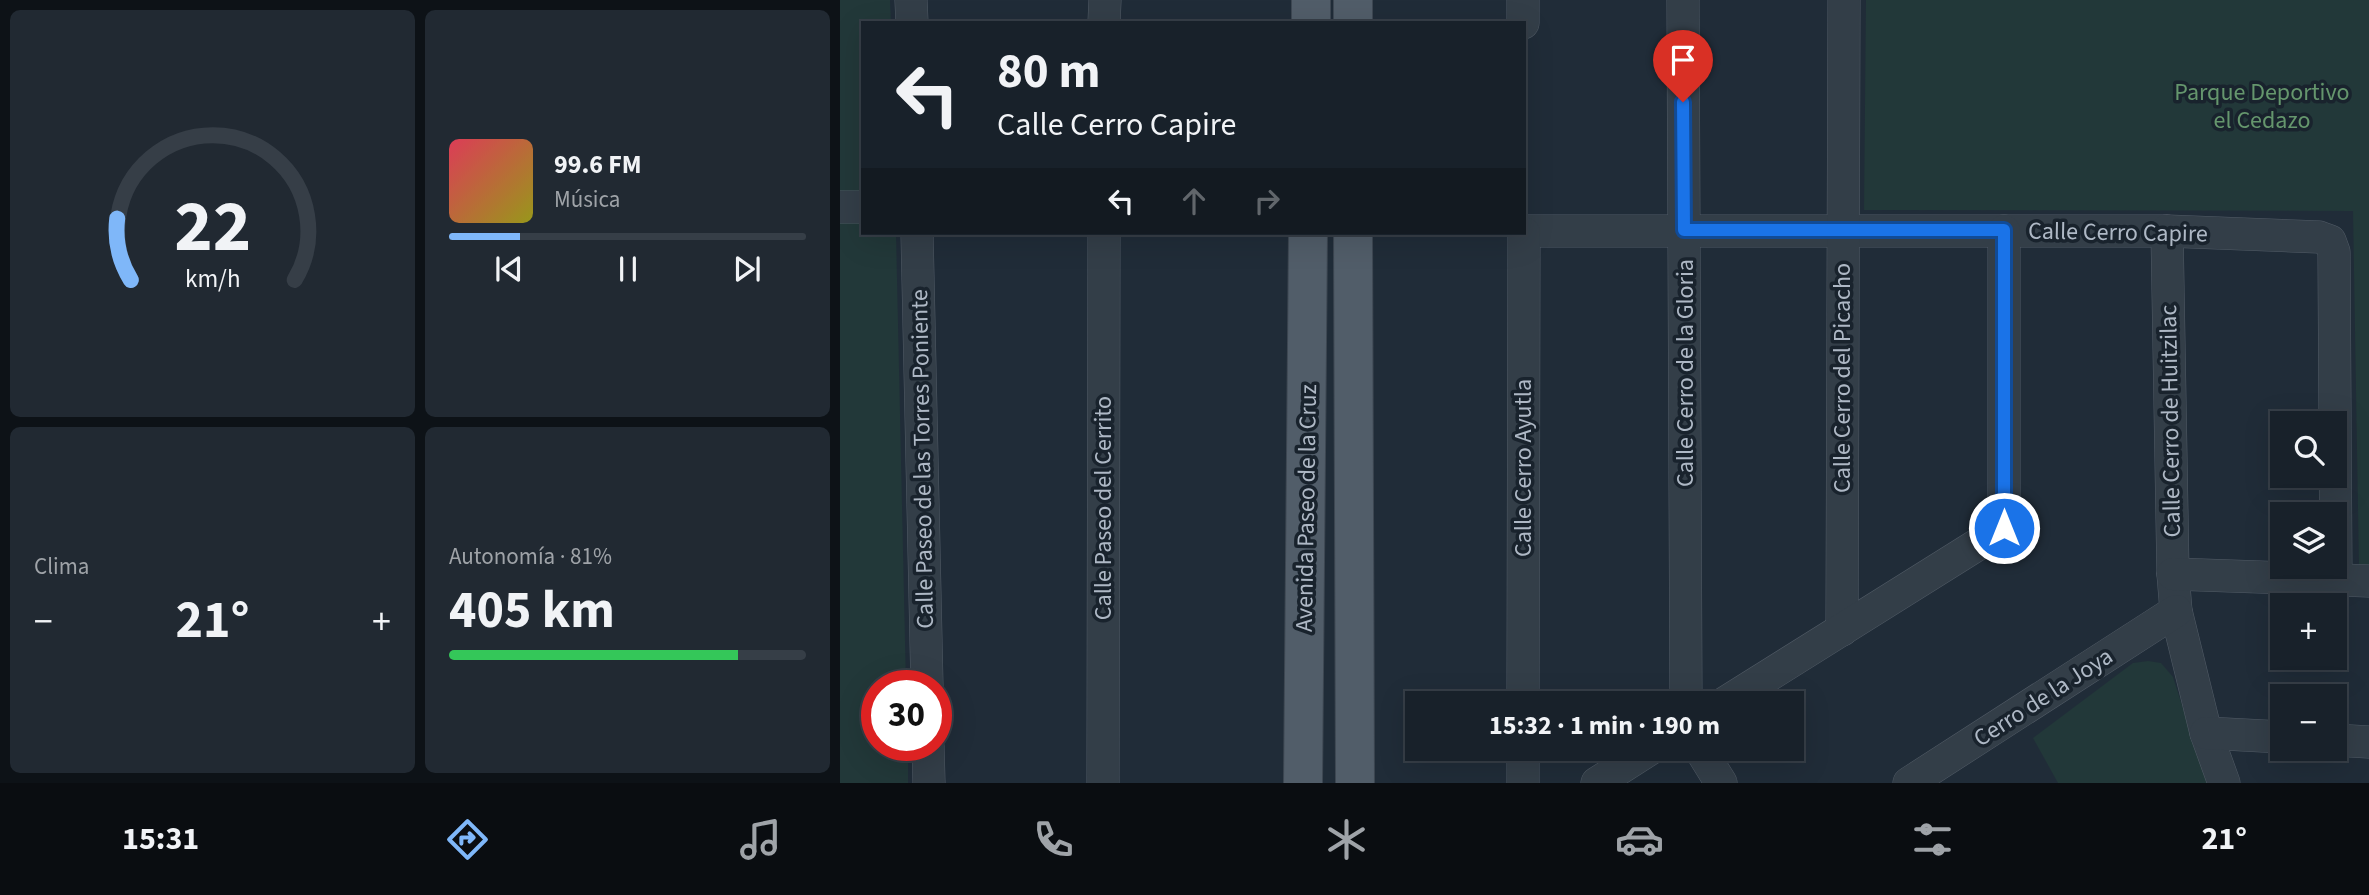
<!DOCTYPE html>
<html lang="es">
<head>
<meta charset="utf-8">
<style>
  body { margin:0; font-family:"Source Sans 3",sans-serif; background:#212932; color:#f1f3f6; height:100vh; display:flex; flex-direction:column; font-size:26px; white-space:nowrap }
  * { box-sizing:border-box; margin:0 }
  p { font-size:23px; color:#9fa3a8 }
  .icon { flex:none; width:38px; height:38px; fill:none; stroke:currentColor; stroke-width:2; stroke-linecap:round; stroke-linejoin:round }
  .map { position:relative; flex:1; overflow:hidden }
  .panel { display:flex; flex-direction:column; gap:10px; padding:10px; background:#0d1217; width:840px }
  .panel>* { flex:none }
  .top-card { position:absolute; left:21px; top:21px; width:665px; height:214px; border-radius:0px; box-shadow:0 7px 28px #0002,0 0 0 2px #363e47; background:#18212a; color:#f1f3f6; overflow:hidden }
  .fabs { position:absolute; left:1430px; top:411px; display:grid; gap:14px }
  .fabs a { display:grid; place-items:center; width:77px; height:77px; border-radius:0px; background:#18212a; box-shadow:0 7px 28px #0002,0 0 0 2px #363e47; font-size:35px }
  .speed { position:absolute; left:21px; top:670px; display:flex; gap:14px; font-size:35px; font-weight:700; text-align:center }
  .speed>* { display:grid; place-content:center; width:91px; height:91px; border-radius:50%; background:#18212a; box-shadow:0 7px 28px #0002,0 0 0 2px #363e47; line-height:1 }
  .speed .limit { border:10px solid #d22; background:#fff; color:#111 }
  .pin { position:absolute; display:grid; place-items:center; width:60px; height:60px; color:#fff; margin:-72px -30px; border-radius:50% 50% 50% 0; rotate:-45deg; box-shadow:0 0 7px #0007 }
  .pin .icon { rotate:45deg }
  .me { position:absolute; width:77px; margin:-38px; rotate:0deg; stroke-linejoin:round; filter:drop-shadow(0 0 5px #0008) }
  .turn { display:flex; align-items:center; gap:24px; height:147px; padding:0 21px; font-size:32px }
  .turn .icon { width:91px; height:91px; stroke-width:2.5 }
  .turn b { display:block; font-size:49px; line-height:60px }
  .lanes { display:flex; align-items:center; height:66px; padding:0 21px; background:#0003; justify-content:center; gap:35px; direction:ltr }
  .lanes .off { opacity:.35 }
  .big { font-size:52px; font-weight:700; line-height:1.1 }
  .panel .widget { flex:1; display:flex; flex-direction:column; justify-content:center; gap:10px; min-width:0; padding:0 24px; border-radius:10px; background:#212932 }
  .panel .dial { align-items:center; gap:0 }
  .dial svg { height:182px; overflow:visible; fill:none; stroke:#363e47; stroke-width:7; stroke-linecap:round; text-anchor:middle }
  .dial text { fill:#f1f3f6; stroke:none }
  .song { display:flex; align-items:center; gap:21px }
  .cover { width:84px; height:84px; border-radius:10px; background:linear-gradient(135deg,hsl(350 70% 55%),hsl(60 70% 35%)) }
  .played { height:7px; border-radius:4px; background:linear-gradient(90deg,#7fb7f9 20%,#363e47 20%) }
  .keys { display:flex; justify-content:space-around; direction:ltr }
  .heat { display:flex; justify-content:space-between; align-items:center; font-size:38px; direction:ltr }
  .charge { height:10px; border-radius:5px; background:linear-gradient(90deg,#34c759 81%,#363e47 0) }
  .panel .tiles { flex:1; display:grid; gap:10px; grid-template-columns:repeat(2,1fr) }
  .trip { position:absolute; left:565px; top:691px; width:399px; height:70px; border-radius:0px; background:#18212a; box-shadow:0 7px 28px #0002,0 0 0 2px #363e47; font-weight:700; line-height:70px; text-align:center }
  .dock { display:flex; height:112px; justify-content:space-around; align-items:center; background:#0a0d11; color:#9fa3a8 }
  .dock .icon { width:49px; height:49px }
  .dock .selected { color:#7fb7f9 }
  .dock b { font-size:32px; color:#f1f3f6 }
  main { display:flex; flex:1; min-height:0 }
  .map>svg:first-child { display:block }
</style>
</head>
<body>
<main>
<section class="panel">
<div class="tiles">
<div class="widget dial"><svg viewBox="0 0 100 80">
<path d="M14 69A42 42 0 1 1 86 69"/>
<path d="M14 69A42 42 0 0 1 8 42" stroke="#7fb7f9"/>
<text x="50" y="56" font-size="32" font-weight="700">22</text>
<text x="50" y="72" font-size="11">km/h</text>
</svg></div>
<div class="widget">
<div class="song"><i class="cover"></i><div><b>99.6 FM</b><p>Música</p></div></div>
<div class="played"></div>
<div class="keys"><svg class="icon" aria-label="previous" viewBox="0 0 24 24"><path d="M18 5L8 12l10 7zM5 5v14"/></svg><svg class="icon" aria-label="pause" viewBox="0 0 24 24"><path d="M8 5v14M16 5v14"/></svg><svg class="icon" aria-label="next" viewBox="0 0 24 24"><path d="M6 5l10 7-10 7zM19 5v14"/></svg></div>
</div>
<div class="widget"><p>Clima</p>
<div class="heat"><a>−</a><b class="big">21°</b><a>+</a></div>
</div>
<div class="widget"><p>Autonomía · 81%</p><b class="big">405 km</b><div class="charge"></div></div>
</div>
</section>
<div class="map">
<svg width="1529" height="783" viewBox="0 0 1529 783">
  <rect width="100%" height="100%" fill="#202c38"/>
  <g fill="#223839">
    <polygon points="0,0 50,0 51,23 23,23 23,233 56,233 66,686 37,686 37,746 68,746 68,783 0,783"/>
    <polygon points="1026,0 1529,0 1529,568 1519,568 1513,211 1024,210"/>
    <polygon points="1308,661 1321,663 1333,677 1367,783 1218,783 1193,738 1293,663"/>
  </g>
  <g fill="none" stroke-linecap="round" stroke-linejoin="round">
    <g stroke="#515b66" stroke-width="33">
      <g id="minor">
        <polyline points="71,0 72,23"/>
        <polyline points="683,0 683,23"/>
        <polyline points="843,0 846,704"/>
        <polyline points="264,23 265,0"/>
        <polyline points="0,207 23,207"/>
        <polyline points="684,231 1327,231 1479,237 1490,241 1494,252 1496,578"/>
        <polyline points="1327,231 1333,574 1336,611 1366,733 1384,783"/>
        <polyline points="77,233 87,686"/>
        <polyline points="1333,574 1529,581"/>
        <polyline points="1002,630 1004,0"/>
        <polyline points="683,704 684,233"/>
        <polyline points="883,704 1164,528 1164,231"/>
        <polyline points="1366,733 1442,737"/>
        <polyline points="1494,740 1529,742"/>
        <polyline points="88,746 89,783"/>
        <polyline points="860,749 881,783"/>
        <polyline points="263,783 264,233"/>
        <polyline points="683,783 683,749"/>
        <polyline points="757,783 810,749"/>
        <polyline points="1069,783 1336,611"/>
      </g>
    </g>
    <g stroke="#3d4752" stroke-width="40">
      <g id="major">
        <polyline points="513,0 513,23"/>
        <polyline points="471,23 471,0"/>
        <polyline points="513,233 515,783"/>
        <polyline points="463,783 468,233"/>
      </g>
    </g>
    <use href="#minor" stroke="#333e48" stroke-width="32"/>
    <use href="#major" stroke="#515d69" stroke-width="38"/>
  </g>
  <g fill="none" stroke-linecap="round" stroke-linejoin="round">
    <g stroke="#114b97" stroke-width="18">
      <polyline id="route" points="843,102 844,230 1164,230 1164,528"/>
    </g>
    <use href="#route" stroke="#1a73e8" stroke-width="12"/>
  </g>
  <g text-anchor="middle" stroke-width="7" stroke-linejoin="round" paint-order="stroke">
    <g font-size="24" fill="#65966d" stroke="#19232d">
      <text x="1422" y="100">Parque Deportivo<tspan x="1422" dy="28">el Cedazo</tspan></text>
    </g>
    <g font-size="24" fill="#aeb8c5" stroke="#19232d">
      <text transform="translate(1278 232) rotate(1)" y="8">Calle Cerro Capire</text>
      <text transform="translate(845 373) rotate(-90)" y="8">Calle Cerro de la Gloria</text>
      <text transform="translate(1002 378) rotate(-90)" y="8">Calle Cerro del Picacho</text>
      <text transform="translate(1330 421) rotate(-91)" y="8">Calle Cerro de Huitzilac</text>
      <text transform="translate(82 459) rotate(-91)" y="8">Calle Paseo de las Torres Poniente</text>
      <text transform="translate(683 468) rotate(-90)" y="8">Calle Cerro Ayutla</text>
      <text transform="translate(263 508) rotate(-90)" y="8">Calle Paseo del Cerrito</text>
      <text transform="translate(466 508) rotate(-89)" y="8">Avenida Paseo de la Cruz</text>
      <text transform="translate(1203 697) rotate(-33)" y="8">Cerro de la Joya</text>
    </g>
  </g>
</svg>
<div class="fabs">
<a><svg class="icon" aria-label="search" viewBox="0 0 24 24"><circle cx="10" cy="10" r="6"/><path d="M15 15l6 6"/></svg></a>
<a><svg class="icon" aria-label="layers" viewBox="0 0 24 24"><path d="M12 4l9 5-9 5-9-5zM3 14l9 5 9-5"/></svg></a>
<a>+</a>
<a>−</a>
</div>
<div class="speed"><div class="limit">30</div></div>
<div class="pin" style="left:843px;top:102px;background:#d93025"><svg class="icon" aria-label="arrive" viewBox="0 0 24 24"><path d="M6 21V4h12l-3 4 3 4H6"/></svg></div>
<svg class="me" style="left:1164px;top:528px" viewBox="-20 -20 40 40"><circle r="17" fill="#1a73e8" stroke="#fff" stroke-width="3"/><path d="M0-11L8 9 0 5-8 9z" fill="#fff"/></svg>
<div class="trip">15:32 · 1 min · 190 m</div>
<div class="top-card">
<div class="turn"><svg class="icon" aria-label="left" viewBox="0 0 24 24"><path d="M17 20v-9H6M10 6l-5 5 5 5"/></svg><div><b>80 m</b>Calle Cerro Capire</div></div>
<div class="lanes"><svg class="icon" aria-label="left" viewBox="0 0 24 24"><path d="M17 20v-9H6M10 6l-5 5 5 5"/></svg><svg class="icon off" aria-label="ahead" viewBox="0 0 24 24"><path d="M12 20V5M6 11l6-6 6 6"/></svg><svg class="icon off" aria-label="right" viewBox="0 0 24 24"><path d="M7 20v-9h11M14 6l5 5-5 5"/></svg></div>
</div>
</div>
</main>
<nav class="dock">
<b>15:31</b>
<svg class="icon selected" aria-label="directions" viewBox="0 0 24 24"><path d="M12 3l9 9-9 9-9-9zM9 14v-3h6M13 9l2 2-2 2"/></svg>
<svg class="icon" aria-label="music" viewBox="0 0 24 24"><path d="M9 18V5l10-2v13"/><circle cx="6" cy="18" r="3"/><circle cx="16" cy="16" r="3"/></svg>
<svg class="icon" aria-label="phone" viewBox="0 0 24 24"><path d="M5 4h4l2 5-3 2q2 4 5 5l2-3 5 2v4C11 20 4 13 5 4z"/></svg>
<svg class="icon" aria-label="climate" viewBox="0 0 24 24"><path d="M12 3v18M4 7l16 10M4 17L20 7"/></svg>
<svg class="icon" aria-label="car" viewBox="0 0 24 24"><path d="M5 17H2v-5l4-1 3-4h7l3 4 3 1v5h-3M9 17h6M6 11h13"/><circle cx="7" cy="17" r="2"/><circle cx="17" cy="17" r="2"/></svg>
<svg class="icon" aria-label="filters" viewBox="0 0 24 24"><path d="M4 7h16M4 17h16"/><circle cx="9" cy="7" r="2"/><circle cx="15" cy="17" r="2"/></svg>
<b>21°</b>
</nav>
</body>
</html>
